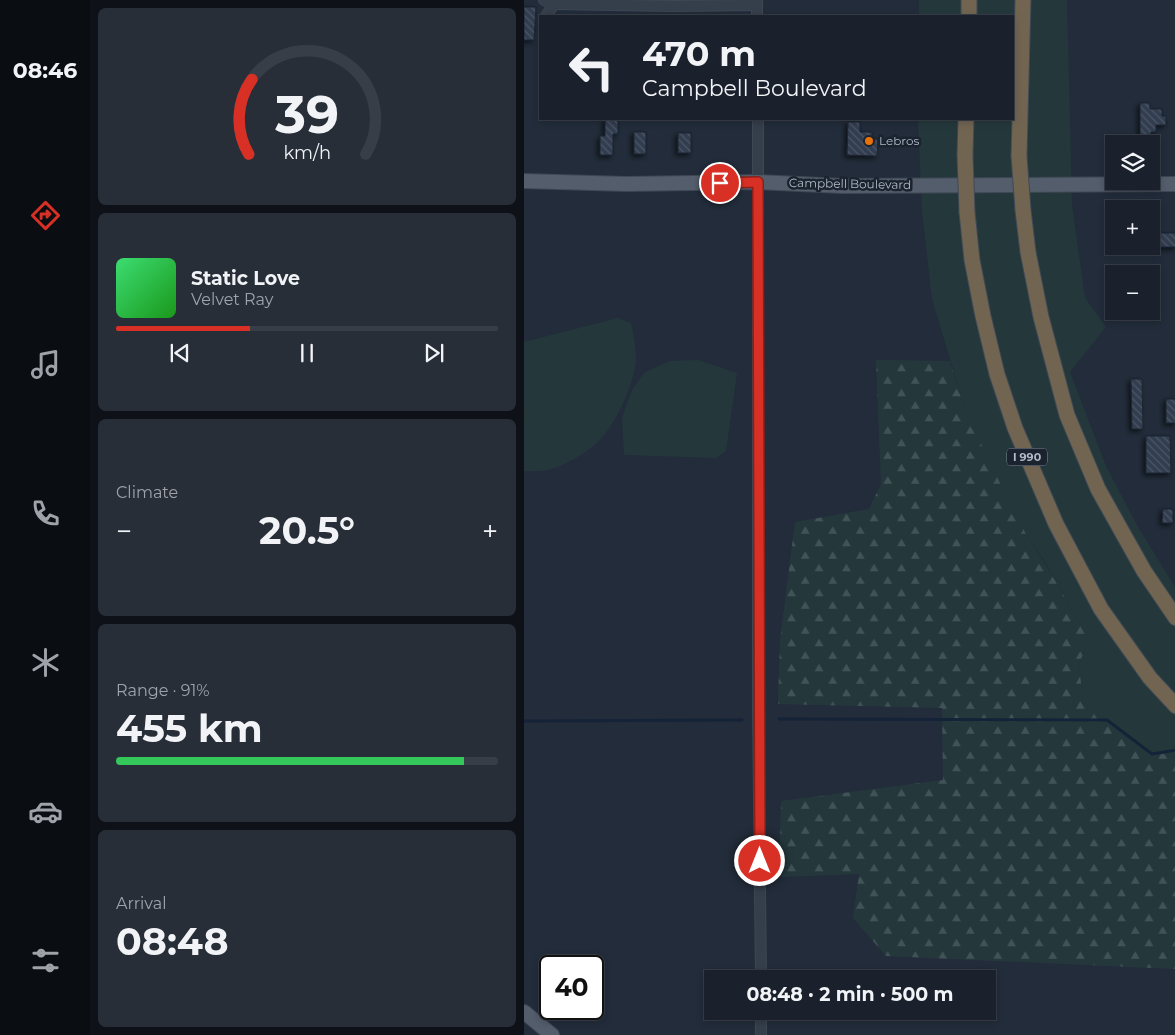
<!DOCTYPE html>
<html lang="en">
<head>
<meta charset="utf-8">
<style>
  body { margin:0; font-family:Montserrat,sans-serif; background:#272e38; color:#f1f3f6; height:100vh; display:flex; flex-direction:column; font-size:19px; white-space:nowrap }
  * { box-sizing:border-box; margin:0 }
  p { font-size:16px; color:#9fa3a9 }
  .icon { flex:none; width:28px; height:28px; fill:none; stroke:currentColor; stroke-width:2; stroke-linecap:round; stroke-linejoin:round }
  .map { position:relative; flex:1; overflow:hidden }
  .panel { display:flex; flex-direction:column; gap:8px; padding:8px; background:#0e1218; width:434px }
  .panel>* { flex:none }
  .guide { position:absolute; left:15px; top:15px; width:475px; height:105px; border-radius:0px; box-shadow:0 2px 8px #0003,0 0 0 1px #383e48; background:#1a212c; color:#f1f3f6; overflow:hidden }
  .fabs { position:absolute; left:581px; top:135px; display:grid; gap:10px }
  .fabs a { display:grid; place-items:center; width:55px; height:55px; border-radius:0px; background:#1a212c; box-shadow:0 2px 8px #0003,0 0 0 1px #383e48; font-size:25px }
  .speed { position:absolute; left:15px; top:955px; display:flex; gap:10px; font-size:25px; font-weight:700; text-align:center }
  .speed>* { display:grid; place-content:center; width:65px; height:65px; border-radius:50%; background:#1a212c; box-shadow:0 2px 8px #0003,0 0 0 1px #383e48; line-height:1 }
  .speed .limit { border:2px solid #111; border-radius:8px; background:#fff; color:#111 }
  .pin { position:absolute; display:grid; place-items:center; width:42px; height:42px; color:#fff; margin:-21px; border:2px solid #fff; border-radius:50%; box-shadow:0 1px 5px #0007 }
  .me { position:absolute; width:55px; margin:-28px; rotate:0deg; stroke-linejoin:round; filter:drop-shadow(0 0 4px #0008) }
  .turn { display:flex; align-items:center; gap:18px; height:105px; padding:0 20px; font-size:22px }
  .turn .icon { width:65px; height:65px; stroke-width:2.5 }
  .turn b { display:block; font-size:35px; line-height:42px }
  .big { font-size:38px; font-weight:700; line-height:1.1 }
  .panel .widget { flex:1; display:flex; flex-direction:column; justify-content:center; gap:8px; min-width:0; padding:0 18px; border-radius:8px; background:#272e38 }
  .panel .dial { align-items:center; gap:0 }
  .dial svg { height:130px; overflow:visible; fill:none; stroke:#383e48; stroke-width:7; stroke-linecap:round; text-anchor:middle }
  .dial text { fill:#f1f3f6; stroke:none }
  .song { display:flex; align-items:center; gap:15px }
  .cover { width:60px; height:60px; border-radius:8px; background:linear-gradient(135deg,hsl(140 70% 55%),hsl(120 70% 35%)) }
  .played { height:5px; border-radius:2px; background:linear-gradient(90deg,#d93025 35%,#383e48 35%) }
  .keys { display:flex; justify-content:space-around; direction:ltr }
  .heat { display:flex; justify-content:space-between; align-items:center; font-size:28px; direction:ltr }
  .charge { height:8px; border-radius:4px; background:linear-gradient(90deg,#34c759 91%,#383e48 0) }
  .trip { position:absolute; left:180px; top:970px; width:292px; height:50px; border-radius:0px; background:#1a212c; box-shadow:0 2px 8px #0003,0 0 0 1px #383e48; font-weight:700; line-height:50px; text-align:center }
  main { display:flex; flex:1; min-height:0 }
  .tabs { display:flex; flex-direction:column; width:90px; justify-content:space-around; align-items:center; background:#0a0d12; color:#9fa3a9 }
  .tabs .icon { width:35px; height:35px }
  .tabs .selected { color:#d93025 }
  .tabs b { font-size:22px; color:#f1f3f6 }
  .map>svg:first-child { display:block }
</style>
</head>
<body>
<main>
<nav class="tabs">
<b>08:46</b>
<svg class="icon selected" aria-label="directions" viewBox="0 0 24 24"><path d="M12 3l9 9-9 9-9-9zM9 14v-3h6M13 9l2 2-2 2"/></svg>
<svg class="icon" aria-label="music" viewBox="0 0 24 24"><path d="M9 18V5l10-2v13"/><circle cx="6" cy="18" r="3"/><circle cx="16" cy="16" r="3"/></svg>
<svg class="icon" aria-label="phone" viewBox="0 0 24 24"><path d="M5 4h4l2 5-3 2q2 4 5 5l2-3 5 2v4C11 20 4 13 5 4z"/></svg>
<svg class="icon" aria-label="climate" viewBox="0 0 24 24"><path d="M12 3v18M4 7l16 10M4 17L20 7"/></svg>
<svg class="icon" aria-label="car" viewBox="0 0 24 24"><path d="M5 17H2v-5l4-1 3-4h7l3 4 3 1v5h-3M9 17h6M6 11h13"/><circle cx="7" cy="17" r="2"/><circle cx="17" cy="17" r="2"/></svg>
<svg class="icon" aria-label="filters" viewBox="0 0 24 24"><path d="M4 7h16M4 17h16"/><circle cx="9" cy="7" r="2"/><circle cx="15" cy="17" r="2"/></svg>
</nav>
<section class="panel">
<div class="widget dial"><svg viewBox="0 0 100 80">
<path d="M14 69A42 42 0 1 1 86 69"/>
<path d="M14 69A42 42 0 0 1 16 23" stroke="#d93025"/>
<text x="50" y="56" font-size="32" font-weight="700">39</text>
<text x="50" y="72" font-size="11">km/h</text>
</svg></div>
<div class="widget">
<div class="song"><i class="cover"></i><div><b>Static Love</b><p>Velvet Ray</p></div></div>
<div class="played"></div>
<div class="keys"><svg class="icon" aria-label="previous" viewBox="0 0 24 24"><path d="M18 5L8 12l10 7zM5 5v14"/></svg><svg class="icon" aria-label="pause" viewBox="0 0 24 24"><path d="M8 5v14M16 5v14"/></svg><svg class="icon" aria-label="next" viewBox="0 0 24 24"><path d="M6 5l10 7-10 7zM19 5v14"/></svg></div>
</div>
<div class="widget"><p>Climate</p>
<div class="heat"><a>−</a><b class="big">20.5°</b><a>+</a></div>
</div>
<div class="widget"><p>Range · 91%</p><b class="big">455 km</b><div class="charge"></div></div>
<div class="widget"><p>Arrival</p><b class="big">08:48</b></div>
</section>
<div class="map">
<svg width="652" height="1035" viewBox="0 0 652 1035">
  <defs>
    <pattern id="forest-firs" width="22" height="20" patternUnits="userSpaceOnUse" patternTransform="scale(1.25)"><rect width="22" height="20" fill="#24383c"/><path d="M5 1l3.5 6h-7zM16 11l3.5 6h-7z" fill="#415357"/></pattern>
    <pattern id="building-back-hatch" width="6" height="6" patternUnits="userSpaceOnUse" patternTransform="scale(1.25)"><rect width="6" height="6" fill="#313d4f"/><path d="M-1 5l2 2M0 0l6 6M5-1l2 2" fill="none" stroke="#4c5767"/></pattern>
    <filter id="shadow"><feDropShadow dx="-2.5" dy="2.5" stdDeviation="2.5" flood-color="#0009"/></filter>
  </defs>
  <rect width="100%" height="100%" fill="#222c3a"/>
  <g fill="#24383c">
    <polygon points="395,0 543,0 548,205 561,298 582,327 546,372 582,466 614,527 651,587 651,758 637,753 628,754 559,702 555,664 565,640 523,565 502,534 474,481 442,412 408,299 398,211 394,119 489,119 489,16 395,16"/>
    <path d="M94 318 107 323C110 336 112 347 112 361 110 384 92 423 76 440 64 452 39 467 23 470 16 472 7 471 0 471V342Z"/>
    <polygon points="174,360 213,373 202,451 192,458 100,455 98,418 108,390 121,372 146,361"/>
  </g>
  <polygon fill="url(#forest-firs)" points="352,360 426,361 442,412 485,502 502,534 527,573 565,640 555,664 559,702 628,754 637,753 651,758 651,969 362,956 329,918 335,874 255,877 257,801 419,780 418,708 254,704 256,640 271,522 345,509 357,484"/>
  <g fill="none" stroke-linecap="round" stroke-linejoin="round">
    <g stroke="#152338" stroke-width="3">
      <polyline points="255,719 583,720 628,754 652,750"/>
      <polyline points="0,721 218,720"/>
    </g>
  </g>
  <g fill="url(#building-back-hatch)" stroke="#1d2531" filter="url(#shadow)">
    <polygon points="0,7 12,7 10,40 0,40"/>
    <polygon points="616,103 626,103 626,109 638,109 638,116 642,116 642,125 632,125 632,132 627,132 627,141 616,141"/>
    <polygon points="81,119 94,119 94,134 89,134 89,155 76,155 76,136 81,136"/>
    <polygon points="324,122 336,122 336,132 348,132 348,139 354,139 353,156 323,155"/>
    <rect x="110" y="132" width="12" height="22"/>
    <rect x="154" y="133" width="13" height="20"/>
    <rect x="632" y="233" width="20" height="14"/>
    <polygon points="607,379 618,379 619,429 608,429"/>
    <rect x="642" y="399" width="10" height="24"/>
    <polygon points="622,436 646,436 647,473 622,473"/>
    <polygon points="639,509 649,509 649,523 638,523"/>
  </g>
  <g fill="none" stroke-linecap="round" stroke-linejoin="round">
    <g stroke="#3f4754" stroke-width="12">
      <g id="minor">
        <polyline points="20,0 30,4 150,6 233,5"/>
        <polyline points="233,0 233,16"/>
        <polyline points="22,16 30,4"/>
        <polyline points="234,119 234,712 237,979"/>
        <polyline points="237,1011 237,1035"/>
      </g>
    </g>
    <g stroke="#3f4754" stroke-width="16">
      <g id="major">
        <polyline points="0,181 102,184 234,182 319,186 652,184"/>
        <polyline points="0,1012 28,1035"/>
      </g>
    </g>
    <g stroke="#404955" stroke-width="17">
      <g id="highway">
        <polyline points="445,16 445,0"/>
        <polyline points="441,155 442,119"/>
        <polyline points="495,156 499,0"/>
        <polyline points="499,210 504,252 517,317 543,415 574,489 620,571 652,618"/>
        <polyline points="443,212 448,260 459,316 473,374 491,428 532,524 577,609 626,678 652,706"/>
      </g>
    </g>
    <use href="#minor" stroke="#353e4b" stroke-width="10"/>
    <use href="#major" stroke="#535d6b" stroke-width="14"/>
    <use href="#highway" stroke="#716552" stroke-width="15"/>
    <g stroke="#404955" stroke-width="17" stroke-linecap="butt">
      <g id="highway-bridge">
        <polyline points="441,155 443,212"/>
        <polyline points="495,156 499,210"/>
      </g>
    </g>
    <use href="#highway-bridge" stroke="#716552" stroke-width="15"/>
  </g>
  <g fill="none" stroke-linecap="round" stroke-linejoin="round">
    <g stroke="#8d1f18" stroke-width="12">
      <polyline id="route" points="196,183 234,182 236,861"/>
    </g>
    <use href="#route" stroke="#d93025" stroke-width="9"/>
  </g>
  <circle fill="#e8710a" stroke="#1b232f" stroke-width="2" cx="345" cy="141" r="5"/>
  <g text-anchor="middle" stroke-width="5" stroke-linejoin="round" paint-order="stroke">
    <rect fill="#1b232f" stroke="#838c99" stroke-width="1" x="483" y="448.5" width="40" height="17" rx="4"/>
    <g font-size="11" font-weight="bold" fill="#b0b9c7">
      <text x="503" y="461">I 990</text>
    </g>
    <g font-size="12" fill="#b0b9c7" stroke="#1b232f" text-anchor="start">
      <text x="355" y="145">Lebros</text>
    </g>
    <g font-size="12" fill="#b0b9c7" stroke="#1b232f">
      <text transform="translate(326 184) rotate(1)" y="4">Campbell Boulevard</text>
    </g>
  </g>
</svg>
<div class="fabs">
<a><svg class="icon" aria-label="layers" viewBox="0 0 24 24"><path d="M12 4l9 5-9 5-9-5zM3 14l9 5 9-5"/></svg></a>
<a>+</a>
<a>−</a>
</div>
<div class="speed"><div class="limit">40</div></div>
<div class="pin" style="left:196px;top:183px;background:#d93025"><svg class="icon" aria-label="arrive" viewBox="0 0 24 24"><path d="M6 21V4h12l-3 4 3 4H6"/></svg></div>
<svg class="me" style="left:236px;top:861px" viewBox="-20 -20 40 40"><circle r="17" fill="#d93025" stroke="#fff" stroke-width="3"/><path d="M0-11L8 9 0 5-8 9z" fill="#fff"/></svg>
<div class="trip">08:48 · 2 min · 500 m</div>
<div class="guide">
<div class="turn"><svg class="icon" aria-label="left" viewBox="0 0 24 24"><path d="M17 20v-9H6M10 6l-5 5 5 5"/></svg><div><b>470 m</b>Campbell Boulevard</div></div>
</div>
</div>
</main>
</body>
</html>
